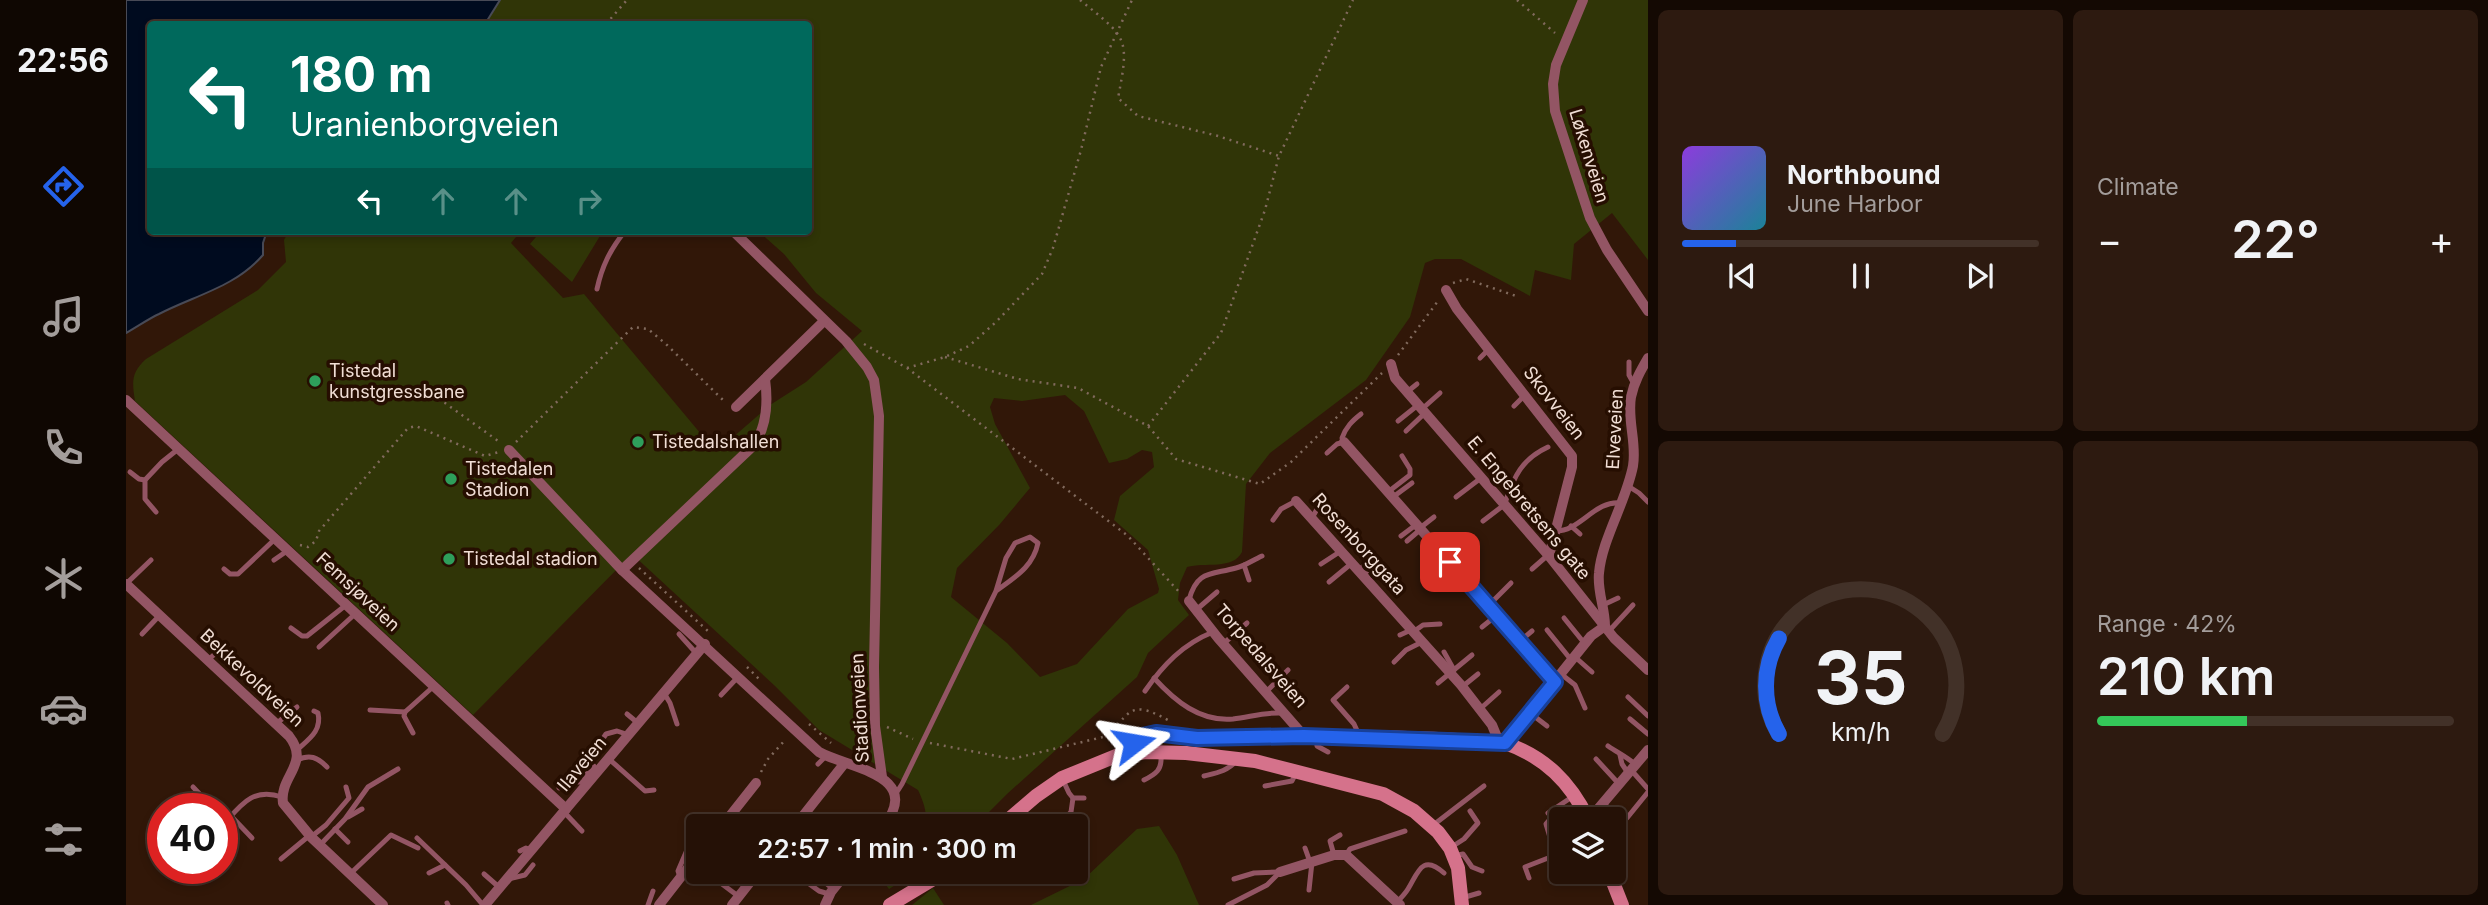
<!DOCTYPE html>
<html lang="en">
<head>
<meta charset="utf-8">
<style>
  body { margin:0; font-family:Inter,sans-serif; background:#2d1a10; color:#f1f3f6; height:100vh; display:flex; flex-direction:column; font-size:26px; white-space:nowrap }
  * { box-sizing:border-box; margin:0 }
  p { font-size:23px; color:#a39d9b }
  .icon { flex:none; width:38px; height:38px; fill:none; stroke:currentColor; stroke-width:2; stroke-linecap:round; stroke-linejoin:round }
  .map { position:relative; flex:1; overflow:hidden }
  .details { display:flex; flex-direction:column; gap:10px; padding:10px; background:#140903; width:840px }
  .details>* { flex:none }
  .banner { position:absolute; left:21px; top:21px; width:665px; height:214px; border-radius:7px; box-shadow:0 4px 10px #0003,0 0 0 2px #423128; background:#00695c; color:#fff; overflow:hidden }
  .buttons { position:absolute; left:1423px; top:807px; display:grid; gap:14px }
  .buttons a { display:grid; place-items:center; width:77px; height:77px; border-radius:7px; background:#251106; box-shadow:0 4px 10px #0003,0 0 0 2px #423128; font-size:35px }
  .speed { position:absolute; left:21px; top:793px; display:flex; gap:14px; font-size:35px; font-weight:700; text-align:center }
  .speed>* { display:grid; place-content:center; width:91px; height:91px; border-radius:50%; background:#251106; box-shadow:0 4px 10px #0003,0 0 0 2px #423128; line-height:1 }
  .speed .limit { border:10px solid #d22; background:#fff; color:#111 }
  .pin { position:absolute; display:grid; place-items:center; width:60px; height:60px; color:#fff; margin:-30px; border-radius:14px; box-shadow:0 4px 10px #0006 }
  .me { position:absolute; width:77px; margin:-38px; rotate:76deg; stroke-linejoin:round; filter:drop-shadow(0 0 5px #0008) }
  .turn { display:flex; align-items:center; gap:24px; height:147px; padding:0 28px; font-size:32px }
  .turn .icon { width:91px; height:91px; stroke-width:2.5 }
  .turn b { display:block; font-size:49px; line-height:60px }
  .lanes { display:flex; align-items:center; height:66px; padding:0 28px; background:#0003; justify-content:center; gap:35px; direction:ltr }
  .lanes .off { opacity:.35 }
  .big { font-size:52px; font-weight:600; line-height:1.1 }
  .details .widget { flex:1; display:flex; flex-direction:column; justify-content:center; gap:10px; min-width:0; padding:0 24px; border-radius:10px; background:#2d1a10 }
  .details .dial { align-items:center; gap:0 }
  .dial svg { height:182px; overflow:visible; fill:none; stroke:#423128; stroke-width:7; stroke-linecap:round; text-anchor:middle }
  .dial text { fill:#f1f3f6; stroke:none }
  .song { display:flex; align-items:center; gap:21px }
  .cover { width:84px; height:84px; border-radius:10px; background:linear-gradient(135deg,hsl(270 70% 55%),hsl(190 70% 35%)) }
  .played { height:7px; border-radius:4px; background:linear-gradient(90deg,#2563eb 15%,#423128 15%) }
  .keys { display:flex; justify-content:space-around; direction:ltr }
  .heat { display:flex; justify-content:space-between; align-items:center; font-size:38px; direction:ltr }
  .charge { height:10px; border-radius:5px; background:linear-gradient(90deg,#34c759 42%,#423128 0) }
  .details .tiles { flex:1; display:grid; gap:10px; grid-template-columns:repeat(2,1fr) }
  .trip { position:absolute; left:560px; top:814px; width:402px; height:70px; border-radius:7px; background:#251106; box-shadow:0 4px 10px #0003,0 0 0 2px #423128; font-weight:600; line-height:70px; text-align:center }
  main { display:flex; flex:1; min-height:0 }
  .tabs { display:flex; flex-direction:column; width:126px; justify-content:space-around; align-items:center; background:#0f0702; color:#a39d9b }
  .tabs .icon { width:49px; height:49px }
  .tabs .current { color:#2563eb }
  .tabs b { font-size:32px; color:#f1f3f6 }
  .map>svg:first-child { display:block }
</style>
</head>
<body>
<main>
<nav class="tabs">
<b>22:56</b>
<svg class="icon current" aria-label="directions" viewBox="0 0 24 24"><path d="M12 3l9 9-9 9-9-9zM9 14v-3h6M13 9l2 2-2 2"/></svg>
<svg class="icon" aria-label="music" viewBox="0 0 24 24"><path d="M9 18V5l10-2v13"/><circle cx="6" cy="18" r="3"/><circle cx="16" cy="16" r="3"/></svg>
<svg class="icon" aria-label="phone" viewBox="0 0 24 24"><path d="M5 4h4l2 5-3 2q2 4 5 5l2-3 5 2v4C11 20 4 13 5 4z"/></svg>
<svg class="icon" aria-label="climate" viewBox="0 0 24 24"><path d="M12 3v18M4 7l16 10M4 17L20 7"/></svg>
<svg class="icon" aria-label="car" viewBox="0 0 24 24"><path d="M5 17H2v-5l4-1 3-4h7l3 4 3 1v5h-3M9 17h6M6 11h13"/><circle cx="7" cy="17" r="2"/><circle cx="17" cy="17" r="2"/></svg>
<svg class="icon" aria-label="filters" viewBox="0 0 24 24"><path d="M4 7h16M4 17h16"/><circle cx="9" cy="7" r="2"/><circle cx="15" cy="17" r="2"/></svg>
</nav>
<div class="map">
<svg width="1522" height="905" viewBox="0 0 1522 905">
  <rect width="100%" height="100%" fill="#311708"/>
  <g fill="#303507" fill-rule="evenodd">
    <path d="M374 0H1522V260L1486 213 1448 244 1445 280 1409 270 1404 296 1335 259H1309L1299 263 1284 317 1240 380 1144 453 1120 484 1116 552C1107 570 1079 562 1061 567L1054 583 1052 600 1063 615 1022 653 1011 677 881 794 849 826H798C803 815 797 801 792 790L693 730 649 686 506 554 347 715 9 401C6 381 5 373 20 359L132 290 160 262 158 240 163 231H395L385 243 437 298 458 294 590 452 644 405 680 382 736 331 690 293 658 254 632 231H682V24H359ZM939 395 958 411 983 463 1001 459 1016 450 1026 452 1028 467 994 496 988 520 1022 550 1033 589 1032 593 1002 609 951 664 914 677 881 643 825 597 831 568 874 524 904 488 869 424 864 407 868 398 896 401Z"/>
    <polygon points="415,231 477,231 446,282 404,244"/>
    <polygon points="1033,826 1051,855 1073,905 905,905 958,879 1011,829"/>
    <polygon points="750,872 790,872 763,889"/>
    <polygon points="807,888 818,905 786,905"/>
  </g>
  <path fill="#000b1f" stroke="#484a56" stroke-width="2" d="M0 0H374L359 24H24V231H141L137 243V255C109 287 70 295 33 314 22 319 11 327 0 333Z"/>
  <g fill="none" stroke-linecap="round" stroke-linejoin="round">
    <g stroke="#816a5d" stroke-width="2.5" stroke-dasharray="2 5" stroke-linecap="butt">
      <path d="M954 0C1001 38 1004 37 992 98L1012 116 1092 136 1153 156"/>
      <polyline points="1391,0 1429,33"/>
      <polyline points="480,24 501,0"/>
      <polyline points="1327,283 1340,279 1390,296"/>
      <polyline points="738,344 781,368 1002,536 1055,594"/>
      <polyline points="1272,355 1312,301"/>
      <polyline points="819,357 892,379 952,388 1022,426 1050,459 1134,484 1165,462 1256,373"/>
      <polyline points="781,368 819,357 843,346 870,322 916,274 927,248 955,150 975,67 1006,0"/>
      <polyline points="293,391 319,403 375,443"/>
      <polyline points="1022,426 1095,333 1139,210 1153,156 1227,0"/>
      <polyline points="390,442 507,327 522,329 541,345 600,403"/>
      <polyline points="174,545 182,547 190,541 193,531 282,428 290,426 359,456 373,452"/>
      <polyline points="513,568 583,632"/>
      <polyline points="621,667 634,680"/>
      <polyline points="683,724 705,743"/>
      <polyline points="761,727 787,739"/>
      <path d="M804 743 886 759 977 737C1006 716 1000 697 1042 720"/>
      <polyline points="734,756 738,743"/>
      <polyline points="635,772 642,759 660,739"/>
    </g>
    <g stroke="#935564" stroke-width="5">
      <path d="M471 289C476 266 484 250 499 231"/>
      <polyline points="1354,358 1363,349"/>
      <polyline points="1503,362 1503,375 1508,384"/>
      <polyline points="1281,392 1291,384"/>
      <polyline points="1388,406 1400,394"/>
      <polyline points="1296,409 1314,393"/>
      <polyline points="1272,421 1292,405"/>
      <polyline points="1280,431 1299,413"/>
      <path d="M1201 453 1211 444 1218 442 1216 438C1220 427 1226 421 1235 414"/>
      <polyline points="4,472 13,479 19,480"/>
      <polyline points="1502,486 1513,493 1522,502"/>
      <polyline points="1262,492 1284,475 1284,469 1276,456"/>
      <polyline points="1267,497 1286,483"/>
      <polyline points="1330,497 1355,478"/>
      <path d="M1379 503C1388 476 1396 459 1422 447"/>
      <polyline points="30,512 19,499 19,480 36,462 51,450"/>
      <polyline points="1186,518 1199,495"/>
      <polyline points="1147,520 1155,509 1170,501"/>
      <polyline points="1357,521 1378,505"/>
      <polyline points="1445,526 1454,534"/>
      <polyline points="1294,528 1308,517"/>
      <path d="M1429 531C1454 532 1468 500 1495 503"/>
      <polyline points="1275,536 1291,524"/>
      <polyline points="1281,541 1295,529"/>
      <polyline points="148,560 161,551"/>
      <polyline points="1324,562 1338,551"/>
      <polyline points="1195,564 1215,551"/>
      <polyline points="1118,565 1123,580"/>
      <polyline points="98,569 104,574 112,574 149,539"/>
      <polyline points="1406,569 1422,555"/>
      <polyline points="1233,570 1248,557"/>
      <polyline points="1237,574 1254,562"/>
      <polyline points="1203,582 1226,563"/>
      <polyline points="0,584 25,560"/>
      <path d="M1063 600C1071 570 1085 575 1110 568 1119 566 1127 560 1136 556"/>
      <polyline points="1363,605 1385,583"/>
      <polyline points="1477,605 1492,598"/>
      <polyline points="1070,610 1091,592"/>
      <polyline points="1438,618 1459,644"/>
      <polyline points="1356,627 1371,615"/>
      <polyline points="165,628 176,636 181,636 220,605"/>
      <polyline points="1421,630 1446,661"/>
      <polyline points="1483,631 1507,605"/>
      <polyline points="1287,632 1297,625 1314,624"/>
      <polyline points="16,634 33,616"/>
      <polyline points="553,634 570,653"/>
      <polyline points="1274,635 1285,630"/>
      <polyline points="1394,641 1406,631"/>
      <polyline points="1097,644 1121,623"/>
      <polyline points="193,647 229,614"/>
      <polyline points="1318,652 1328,670"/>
      <polyline points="1449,657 1466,672"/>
      <polyline points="82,660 91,652 88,642 83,639"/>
      <polyline points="1268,662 1280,650 1296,642"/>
      <polyline points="1435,674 1449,685 1459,708"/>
      <path d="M1028 678C1049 701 1074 722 1107 719 1124 717 1139 712 1156 713"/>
      <polyline points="1312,683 1346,655"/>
      <polyline points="1221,687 1207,700 1228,724 1233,735"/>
      <polyline points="1336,687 1352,674"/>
      <path d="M1019 691C1037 665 1057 644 1087 632"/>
      <polyline points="1140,692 1162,670"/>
      <polyline points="538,693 544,703 551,724"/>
      <polyline points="595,695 611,678"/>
      <polyline points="1502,697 1522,716"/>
      <polyline points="1354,709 1373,692"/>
      <polyline points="244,710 279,712"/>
      <polyline points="1404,713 1421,726"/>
      <polyline points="501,714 513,724"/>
      <polyline points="1504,719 1522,734"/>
      <polyline points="151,723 171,707"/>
      <polyline points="287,733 278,716 279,712 308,686"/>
      <polyline points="478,737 480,734 491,731 503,735"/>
      <polyline points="1190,739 1191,746 1202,752"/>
      <path d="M1482 746C1492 753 1501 757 1510 765"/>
      <path d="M171 750C183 739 196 731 192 713L188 711"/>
      <polyline points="1494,755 1496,764 1502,773"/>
      <polyline points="483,759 519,791 528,790"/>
      <polyline points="1470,759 1493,784"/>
      <path d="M171 760C184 754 191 757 201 767"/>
      <polyline points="692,764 700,756"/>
      <polyline points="1506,771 1522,789"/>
      <path d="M1078 776C1090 773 1102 771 1110 761"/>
      <polyline points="936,778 943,793 947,798 958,798"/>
      <path d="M1018 780C1030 774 1036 770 1035 756"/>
      <polyline points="458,784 459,776 468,766"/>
      <polyline points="1139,786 1166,781 1170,773"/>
      <polyline points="67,787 87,808"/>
      <polyline points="433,788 445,782 457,782"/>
      <path d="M769 795 776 784 870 591 880 558 889 543 904 537 912 543C907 567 889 577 870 591"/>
      <polyline points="1477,803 1494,818 1501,818 1522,792"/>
      <polyline points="897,811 903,818 905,826"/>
      <polyline points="438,812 456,831"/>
      <polyline points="1422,813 1446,797"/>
      <polyline points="105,816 126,838"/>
      <polyline points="222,817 236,809"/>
      <polyline points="602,818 614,826"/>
      <polyline points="936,822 945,812 947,798"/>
      <polyline points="583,825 584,826"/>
      <path d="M96 826C115 805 126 787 156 797"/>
      <polyline points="730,826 736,822 741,826"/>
      <polyline points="1306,826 1358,786"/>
      <polyline points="209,829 222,842"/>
      <polyline points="185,837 200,825 223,798 220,787"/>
      <polyline points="291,838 340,885 357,905"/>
      <polyline points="194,845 219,819 242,787 272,769"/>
      <polyline points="1179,848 1184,862"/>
      <polyline points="1324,848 1338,839 1352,823 1344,811"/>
      <polyline points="394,851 400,848 406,850"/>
      <polyline points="1429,854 1420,824 1427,816 1451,805"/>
      <polyline points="1208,855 1204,841 1214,835"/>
      <polyline points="1220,855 1224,849 1279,831"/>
      <polyline points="1328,856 1337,854 1346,867 1356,871"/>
      <polyline points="155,859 184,835"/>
      <polyline points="600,872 620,886"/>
      <polyline points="687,872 707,889"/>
      <polyline points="303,873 319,865"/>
      <polyline points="224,874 265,835 292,848"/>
      <polyline points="358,874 374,888"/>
      <polyline points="671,875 693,891 703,894"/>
      <polyline points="554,877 552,871 561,850"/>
      <polyline points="1403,878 1399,867 1435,853"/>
      <polyline points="382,879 399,875 407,865"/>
      <polyline points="1108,879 1128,873 1153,872"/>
      <polyline points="592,881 612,896"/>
      <polyline points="1183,890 1186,862"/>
      <polyline points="1336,898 1353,893"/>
      <path d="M1271 902C1275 898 1279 894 1282 889 1292 873 1296 853 1318 873"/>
      <polyline points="321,903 322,905"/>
      <polyline points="522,905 527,891"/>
      <polyline points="1102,905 1141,885 1154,872"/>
    </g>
    <g stroke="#935564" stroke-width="10">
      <polyline points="1457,0 1430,65 1427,84 1429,111 1464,218 1481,250 1522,311"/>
      <polyline points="607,231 720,341 741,367 748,380 753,416 748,667 749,726 756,777"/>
      <polyline points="1320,290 1331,309 1446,456 1446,467 1423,556"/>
      <polyline points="1265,364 1269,378 1423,556 1488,638 1522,670"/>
      <polyline points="0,400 440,809"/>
      <polyline points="610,407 698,321"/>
      <polyline points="1218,442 1429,682"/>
      <path d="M383 450 496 570 693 752C724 769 797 774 758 826"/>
      <polyline points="1170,501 1335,685 1366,725 1373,742"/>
      <path d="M496 570 628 445C641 426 642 401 639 379"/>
      <path d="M0 584 163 736C185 764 153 776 157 803L185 837 257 905"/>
      <polyline points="1063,601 1092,638 1178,736"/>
      <path d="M1379 743 1465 636 1479 626C1479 608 1471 591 1473 573 1476 539 1500 502 1507 466 1511 443 1501 420 1505 397 1508 382 1515 370 1522 358"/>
      <polyline points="1461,818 1472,809 1522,750"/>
      <polyline points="596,826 630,783"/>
      <polyline points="669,826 718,764"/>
      <polyline points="1154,872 1208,855 1220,855 1274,905"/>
      <polyline points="359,905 579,644"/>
      <polyline points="533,905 572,855"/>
      <polyline points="606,905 632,872"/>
      <polyline points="699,905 705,892 721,872"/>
    </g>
    <g stroke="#d5728b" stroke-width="14">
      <path d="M1008 753V743L1012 737C1031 729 1054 738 1075 737 1176 736 1278 735 1379 743 1419 757 1444 782 1462 819"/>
      <polyline points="875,826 910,796 936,778 990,756 1020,752 1060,753 1129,761 1257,794 1288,811 1312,832 1324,848 1332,868 1336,905"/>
      <polyline points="1483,872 1496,905"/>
      <polyline points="764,905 819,872"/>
    </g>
  </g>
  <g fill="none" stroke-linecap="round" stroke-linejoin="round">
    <g stroke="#184099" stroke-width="18">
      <polyline id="route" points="1008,743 1012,737 1030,733 1071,738 1178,736 1379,743 1429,682 1324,562"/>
    </g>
    <use href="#route" stroke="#2563eb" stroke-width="12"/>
  </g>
  <g fill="#2e9e5b" stroke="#260e01" stroke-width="2.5">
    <circle cx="189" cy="381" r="7"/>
    <circle cx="512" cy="442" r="7"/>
    <circle cx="325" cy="479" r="7"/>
    <circle cx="323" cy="559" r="7"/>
  </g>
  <g text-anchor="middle" stroke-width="7" stroke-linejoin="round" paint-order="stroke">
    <g font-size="18" fill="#f1ded5" stroke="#260e01">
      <text transform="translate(1463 156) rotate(73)" y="6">Løkenveien</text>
      <text transform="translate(1428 403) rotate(52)" y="6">Skovveien</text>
      <text transform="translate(1489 429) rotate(-87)" y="6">Elveveien</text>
      <text transform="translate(1403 508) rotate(50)" y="6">E. Engebretsens gate</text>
      <text transform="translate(1233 544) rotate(48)" y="6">Rosenborggata</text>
      <text transform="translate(232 592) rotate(43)" y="6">Femsjøveien</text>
      <text transform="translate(1135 656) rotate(49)" y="6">Torpedalsveien</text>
      <text transform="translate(126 678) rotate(43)" y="6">Bekkevoldveien</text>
      <text transform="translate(734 708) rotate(-93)" y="6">Stadionveien</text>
      <text transform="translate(456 764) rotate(-50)" y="6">Ilaveien</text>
    </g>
    <g font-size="18" fill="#f1ded5" stroke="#260e01" text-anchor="start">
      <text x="203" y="377">Tistedal<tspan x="203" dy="21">kunstgressbane</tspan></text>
      <text x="526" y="448">Tistedalshallen</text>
      <text x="339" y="475">Tistedalen<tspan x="339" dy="21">Stadion</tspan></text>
      <text x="337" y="565">Tistedal stadion</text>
    </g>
  </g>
</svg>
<div class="buttons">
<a><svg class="icon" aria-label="layers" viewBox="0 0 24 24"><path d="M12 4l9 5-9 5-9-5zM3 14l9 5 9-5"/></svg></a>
</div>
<div class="speed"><div class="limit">40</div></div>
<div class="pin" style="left:1324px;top:562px;background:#d93025"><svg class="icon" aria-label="arrive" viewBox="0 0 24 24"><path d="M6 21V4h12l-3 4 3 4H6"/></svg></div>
<svg class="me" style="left:1008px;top:743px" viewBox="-20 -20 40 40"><path d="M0-17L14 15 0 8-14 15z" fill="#2563eb" stroke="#fff" stroke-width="4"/></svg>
<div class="trip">22:57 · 1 min · 300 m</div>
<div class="banner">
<div class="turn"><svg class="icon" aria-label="left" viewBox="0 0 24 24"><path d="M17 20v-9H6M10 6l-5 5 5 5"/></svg><div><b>180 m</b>Uranienborgveien</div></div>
<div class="lanes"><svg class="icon" aria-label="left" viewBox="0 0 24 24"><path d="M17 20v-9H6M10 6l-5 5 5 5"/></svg><svg class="icon off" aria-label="ahead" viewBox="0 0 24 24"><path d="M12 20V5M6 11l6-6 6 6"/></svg><svg class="icon off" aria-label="ahead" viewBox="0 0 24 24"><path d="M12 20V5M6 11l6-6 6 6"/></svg><svg class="icon off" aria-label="right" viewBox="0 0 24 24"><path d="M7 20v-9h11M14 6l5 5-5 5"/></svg></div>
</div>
</div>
<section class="details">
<div class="tiles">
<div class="widget">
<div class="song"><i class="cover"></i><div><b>Northbound</b><p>June Harbor</p></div></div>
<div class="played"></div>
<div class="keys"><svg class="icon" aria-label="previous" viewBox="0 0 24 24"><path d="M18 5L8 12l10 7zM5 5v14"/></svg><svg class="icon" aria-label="pause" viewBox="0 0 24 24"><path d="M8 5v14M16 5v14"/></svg><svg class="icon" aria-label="next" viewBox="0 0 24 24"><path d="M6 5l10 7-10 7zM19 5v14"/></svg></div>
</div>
<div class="widget"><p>Climate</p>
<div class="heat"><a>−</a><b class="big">22°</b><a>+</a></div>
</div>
<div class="widget dial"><svg viewBox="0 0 100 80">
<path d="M14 69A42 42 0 1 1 86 69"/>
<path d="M14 69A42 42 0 0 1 14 27" stroke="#2563eb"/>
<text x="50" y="56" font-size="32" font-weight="700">35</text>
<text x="50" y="72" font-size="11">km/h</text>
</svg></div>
<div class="widget"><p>Range · 42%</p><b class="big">210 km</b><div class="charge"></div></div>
</div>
</section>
</main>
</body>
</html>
